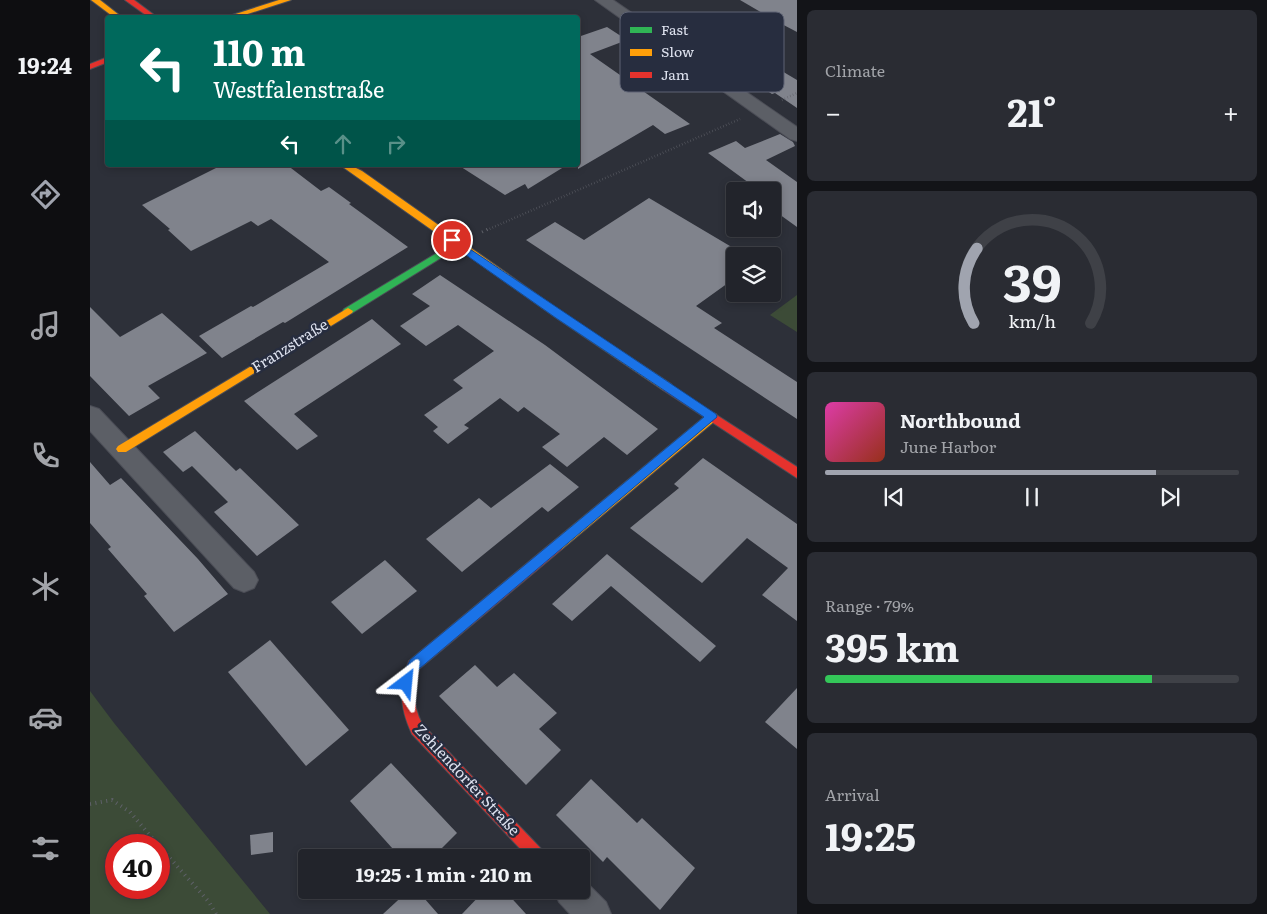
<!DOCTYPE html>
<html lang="en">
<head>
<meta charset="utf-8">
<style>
  body { margin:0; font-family:Literata,serif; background:#2a2c33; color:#f1f3f6; height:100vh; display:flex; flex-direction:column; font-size:19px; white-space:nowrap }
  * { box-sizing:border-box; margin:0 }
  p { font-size:16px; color:#a2a4a9 }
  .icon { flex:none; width:28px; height:28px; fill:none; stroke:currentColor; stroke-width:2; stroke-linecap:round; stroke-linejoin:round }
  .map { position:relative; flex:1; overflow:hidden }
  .drawer { display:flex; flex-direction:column; gap:10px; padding:10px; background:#131418; width:470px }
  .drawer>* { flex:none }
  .hud { position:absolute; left:15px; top:15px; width:475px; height:152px; border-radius:5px; box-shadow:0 2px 8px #0003,0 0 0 1px #3f4147; background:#00695c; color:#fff; overflow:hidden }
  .controls { position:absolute; left:636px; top:182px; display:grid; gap:10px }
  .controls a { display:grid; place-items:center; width:55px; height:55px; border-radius:5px; background:#22242b; box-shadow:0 2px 8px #0003,0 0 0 1px #3f4147; font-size:25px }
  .speed { position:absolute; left:15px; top:834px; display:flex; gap:10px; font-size:25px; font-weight:700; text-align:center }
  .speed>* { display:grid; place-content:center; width:65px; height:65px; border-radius:50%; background:#22242b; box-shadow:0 2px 8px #0003,0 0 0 1px #3f4147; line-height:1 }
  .speed .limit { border:8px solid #d22; background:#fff; color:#111 }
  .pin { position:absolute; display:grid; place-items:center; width:42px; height:42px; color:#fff; margin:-21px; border:2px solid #fff; border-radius:50%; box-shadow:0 1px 5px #0007 }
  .me { position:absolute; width:55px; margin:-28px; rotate:29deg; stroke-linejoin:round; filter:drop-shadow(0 0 4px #0008) }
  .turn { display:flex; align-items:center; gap:18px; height:105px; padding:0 25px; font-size:22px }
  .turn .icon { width:65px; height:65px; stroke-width:2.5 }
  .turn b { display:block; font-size:35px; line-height:42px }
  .lanes { display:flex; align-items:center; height:48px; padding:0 25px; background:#0003; justify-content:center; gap:25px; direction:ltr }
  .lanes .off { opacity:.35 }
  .big { font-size:38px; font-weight:700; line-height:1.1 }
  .drawer .card { flex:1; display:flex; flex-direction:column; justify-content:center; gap:8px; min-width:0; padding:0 18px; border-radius:8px; background:#2a2c33 }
  .drawer .dial { align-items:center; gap:0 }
  .dial svg { height:130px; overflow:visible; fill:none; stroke:#3f4147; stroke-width:7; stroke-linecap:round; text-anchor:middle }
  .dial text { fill:#f1f3f6; stroke:none }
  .song { display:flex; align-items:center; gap:15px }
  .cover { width:60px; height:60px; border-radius:8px; background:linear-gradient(135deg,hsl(320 70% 55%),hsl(10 70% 35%)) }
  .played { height:5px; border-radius:2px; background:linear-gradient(90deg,#a0a4af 80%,#3f4147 80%) }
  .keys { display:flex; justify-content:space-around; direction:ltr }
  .heat { display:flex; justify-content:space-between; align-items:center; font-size:28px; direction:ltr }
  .charge { height:8px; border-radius:4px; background:linear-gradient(90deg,#34c759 79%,#3f4147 0) }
  .trip { position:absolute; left:208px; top:849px; width:292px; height:50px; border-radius:5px; background:#22242b; box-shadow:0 2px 8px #0003,0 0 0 1px #3f4147; font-weight:700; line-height:50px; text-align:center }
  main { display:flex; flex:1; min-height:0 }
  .tab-bar { display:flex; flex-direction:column; width:90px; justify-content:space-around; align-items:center; background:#0e0e11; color:#a2a4a9 }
  .tab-bar .icon { width:35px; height:35px }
  .tab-bar .on { color:#a0a4af }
  .tab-bar b { font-size:22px; color:#f1f3f6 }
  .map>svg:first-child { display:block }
</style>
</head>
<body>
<main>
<nav class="tab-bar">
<b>19:24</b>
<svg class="icon on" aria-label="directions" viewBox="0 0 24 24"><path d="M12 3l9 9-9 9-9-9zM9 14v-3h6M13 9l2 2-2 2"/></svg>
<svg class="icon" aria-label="music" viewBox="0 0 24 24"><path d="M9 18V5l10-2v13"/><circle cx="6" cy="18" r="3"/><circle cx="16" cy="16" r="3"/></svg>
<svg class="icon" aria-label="phone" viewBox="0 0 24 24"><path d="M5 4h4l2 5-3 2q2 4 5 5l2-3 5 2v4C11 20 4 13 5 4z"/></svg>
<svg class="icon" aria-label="climate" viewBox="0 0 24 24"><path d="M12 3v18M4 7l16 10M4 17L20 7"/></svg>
<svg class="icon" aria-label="car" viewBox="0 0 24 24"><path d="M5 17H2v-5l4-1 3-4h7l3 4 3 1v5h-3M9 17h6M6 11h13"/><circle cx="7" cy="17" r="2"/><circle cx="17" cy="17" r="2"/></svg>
<svg class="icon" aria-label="filters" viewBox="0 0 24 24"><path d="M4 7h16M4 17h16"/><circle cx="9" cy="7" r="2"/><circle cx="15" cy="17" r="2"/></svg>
</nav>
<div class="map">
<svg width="707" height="914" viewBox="0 0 707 914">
  <rect width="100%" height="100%" fill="#2d3039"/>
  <g fill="#3c4b37" fill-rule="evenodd">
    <polygon points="707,295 707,332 680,315"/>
    <path d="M0 691 24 723 180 914H0ZM26 845H69V888H26Z"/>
  </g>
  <g fill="#80838c">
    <polygon points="650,0 707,0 707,32 686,21"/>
    <polygon points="517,27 537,40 500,54 600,124 575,134 563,125 488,169 488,37"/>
    <polygon points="623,30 707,80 707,108 685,93 682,94 647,71 650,70 600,39"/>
    <polygon points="690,134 703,142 705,146 676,160 707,182 707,227 682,209 682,191 670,191 618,153 646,141 655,148"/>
    <polygon points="132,165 197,165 231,191 239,187 261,203 259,204 318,247 195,323 193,322 132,358 109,336 161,306 163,307 239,262 181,219 168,226 161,221 101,251 78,230 80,229 52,205"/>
    <polygon points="368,165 477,165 438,189 435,184 415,195"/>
    <polygon points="559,198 645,249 645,278 606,306 632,323 624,328 707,382 707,419 436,240 465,222 494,240"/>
    <polygon points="350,275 455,345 568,429 537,455 514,437 477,467 452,447 470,434 434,407 428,412 410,398 374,425 379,428 358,444 343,431 348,427 334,415 373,388 363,380 404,351 368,325 336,346 310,326 340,306 322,294"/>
    <polygon points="0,307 30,337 72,313 117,353 58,386 70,398 39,416 0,376"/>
    <polygon points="282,319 311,344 204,414 228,436 207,450 154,401"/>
    <polygon points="105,431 146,471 150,468 209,525 167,556 124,512 138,502 102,466 93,472 73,452"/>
    <polygon points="613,458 707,524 707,621 672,595 698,568 657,538 612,583 540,528 589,488 584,484"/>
    <polygon points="0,462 20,485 31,478 108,559 138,594 84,632 54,596 57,594 18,549 21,547 0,523"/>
    <polygon points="460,464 489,487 458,512 452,507 372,572 336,539 389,498 401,508"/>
    <polygon points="517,554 626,646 610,662 521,586 482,621 462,604"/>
    <polygon points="295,560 327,591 272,634 241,602"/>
    <polygon points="180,640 259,730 216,766 138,672"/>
    <polygon points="385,665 407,687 424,673 467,713 449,729 471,750 436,785 349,696"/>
    <polygon points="707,688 707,749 675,722"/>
    <polygon points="301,763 367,833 342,858 311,858 260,801"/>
    <polygon points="501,779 547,823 552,818 605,868 570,910 517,857 513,862 466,815"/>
    <polygon points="183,832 183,852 161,855 160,835"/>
    <polygon points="319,890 327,890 348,914 293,914"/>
    <polygon points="395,890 414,890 436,914 372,914"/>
  </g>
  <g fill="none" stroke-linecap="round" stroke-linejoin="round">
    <g stroke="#4b4d56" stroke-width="2">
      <g id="street">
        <polygon points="505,0 523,0 707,127 707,141 700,139"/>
        <polygon points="0,406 9,409 164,572 168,580 164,588 154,592 144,588 0,431"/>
        <polygon points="491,877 516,902 521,914 480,914 469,902 464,890 491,890"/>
      </g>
    </g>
    <g stroke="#4b4d56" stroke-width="2">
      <polygon id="fast" points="367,241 370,242 370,246 262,313 254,313 253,311 254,309"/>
    </g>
    <g stroke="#4b4d56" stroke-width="2">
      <g id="slow">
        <polygon points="1,0 10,0 33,18 25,18"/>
        <polygon points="189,0 201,0 145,18 133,18"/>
        <polygon points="250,165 260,165 272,171 473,313 581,384 582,387 581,390 573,390 465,317"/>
        <polygon points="258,308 263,311 262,313 36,452 28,452 26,449 28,446"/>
        <polygon points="622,413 626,414 627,417 626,420 472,549 468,550 464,549 462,545 464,541 618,414"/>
      </g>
    </g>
    <g stroke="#4b4d56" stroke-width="2">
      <g id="jam">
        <polygon points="35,0 44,0 68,18 60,18"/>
        <polygon points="18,57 18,62 0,69 0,64"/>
        <polygon points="577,383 707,467 707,478 573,390 572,387"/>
        <path d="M468 540 472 541 474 545 472 549 329 669C322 688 323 706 332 724L455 853 457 858H439L322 734C310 708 308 687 319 661L464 541Z"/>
      </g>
    </g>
    <g stroke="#5f6169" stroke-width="2.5" stroke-dasharray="0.5 2.5" stroke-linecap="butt">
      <polyline points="692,100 707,93"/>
      <polyline points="397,230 650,119"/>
    </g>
    <polyline stroke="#5f6169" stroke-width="3" stroke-dasharray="1 4" stroke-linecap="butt" points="392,232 400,228"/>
    <g stroke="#5f6169" stroke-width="4" stroke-dasharray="1 4.5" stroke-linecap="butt">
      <polyline points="0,804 22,800 40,812 68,845"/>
      <polyline points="69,846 119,902 126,914"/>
    </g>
    <use href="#street" fill="#5c5f66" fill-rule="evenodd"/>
    <use href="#fast" fill="#30b455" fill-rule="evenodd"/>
    <use href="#slow" fill="#ff9f0a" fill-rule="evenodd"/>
    <use href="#jam" fill="#e5322d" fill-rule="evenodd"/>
  </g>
  <polygon fill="#1a73e8" stroke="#114b97" points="362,237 626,414 627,417 329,669 321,688 316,689 311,688 309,683 320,660 614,417 466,318 359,243 359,238"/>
  <g text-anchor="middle" stroke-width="5" stroke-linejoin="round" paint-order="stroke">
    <g font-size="15" fill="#dee2ef" stroke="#272d3f">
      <text transform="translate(200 346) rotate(-32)" y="5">Franzstraße</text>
      <text transform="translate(377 780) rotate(47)" y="5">Zehlendorfer Straße</text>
    </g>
  </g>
  <rect x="530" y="12" width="164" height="80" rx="8" fill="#272d3f" stroke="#5e6374" stroke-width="1"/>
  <rect x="540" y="27" width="22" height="6" fill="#30b455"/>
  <rect x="540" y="49" width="22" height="7" fill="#ff9f0a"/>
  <rect x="540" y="72" width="22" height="6" fill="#e5322d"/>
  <g font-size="14" fill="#dee2ef">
    <text x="571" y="35">Fast</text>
    <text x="571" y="57">Slow</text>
    <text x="571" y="80">Jam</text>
  </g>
</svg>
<div class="controls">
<a><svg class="icon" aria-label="sound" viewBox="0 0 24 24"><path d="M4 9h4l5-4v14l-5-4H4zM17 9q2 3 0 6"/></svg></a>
<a><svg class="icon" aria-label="layers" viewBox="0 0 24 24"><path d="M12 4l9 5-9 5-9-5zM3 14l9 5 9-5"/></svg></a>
</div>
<div class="speed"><div class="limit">40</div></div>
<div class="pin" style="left:362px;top:240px;background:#d93025"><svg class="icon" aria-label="arrive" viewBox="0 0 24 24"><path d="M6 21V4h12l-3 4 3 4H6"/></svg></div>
<svg class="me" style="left:316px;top:683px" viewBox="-20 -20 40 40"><path d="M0-17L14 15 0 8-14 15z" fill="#1a73e8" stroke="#fff" stroke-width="4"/></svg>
<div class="trip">19:25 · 1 min · 210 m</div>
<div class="hud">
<div class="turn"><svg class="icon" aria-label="left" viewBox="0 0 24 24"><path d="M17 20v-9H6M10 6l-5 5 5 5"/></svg><div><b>110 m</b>Westfalenstraße</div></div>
<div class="lanes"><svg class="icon" aria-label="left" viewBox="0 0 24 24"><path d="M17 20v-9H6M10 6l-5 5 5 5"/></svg><svg class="icon off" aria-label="ahead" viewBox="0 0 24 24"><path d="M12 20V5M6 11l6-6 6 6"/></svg><svg class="icon off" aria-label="right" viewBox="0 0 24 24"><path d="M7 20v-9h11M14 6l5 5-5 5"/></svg></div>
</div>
</div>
<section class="drawer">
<div class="card"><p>Climate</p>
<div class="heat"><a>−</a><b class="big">21°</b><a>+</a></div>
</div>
<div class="card dial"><svg viewBox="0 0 100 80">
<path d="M14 69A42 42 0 1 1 86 69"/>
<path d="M14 69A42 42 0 0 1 16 23" stroke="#a0a4af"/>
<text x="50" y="56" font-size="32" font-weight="700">39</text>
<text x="50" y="72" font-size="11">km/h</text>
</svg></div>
<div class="card">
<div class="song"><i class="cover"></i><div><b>Northbound</b><p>June Harbor</p></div></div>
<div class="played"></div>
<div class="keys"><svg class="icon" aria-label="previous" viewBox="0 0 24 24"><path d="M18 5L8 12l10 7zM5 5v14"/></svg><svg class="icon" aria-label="pause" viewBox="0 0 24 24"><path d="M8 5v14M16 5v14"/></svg><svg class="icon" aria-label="next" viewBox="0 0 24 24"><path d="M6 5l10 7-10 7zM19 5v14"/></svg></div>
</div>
<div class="card"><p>Range · 79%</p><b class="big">395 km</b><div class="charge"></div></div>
<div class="card"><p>Arrival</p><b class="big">19:25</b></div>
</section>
</main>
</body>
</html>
